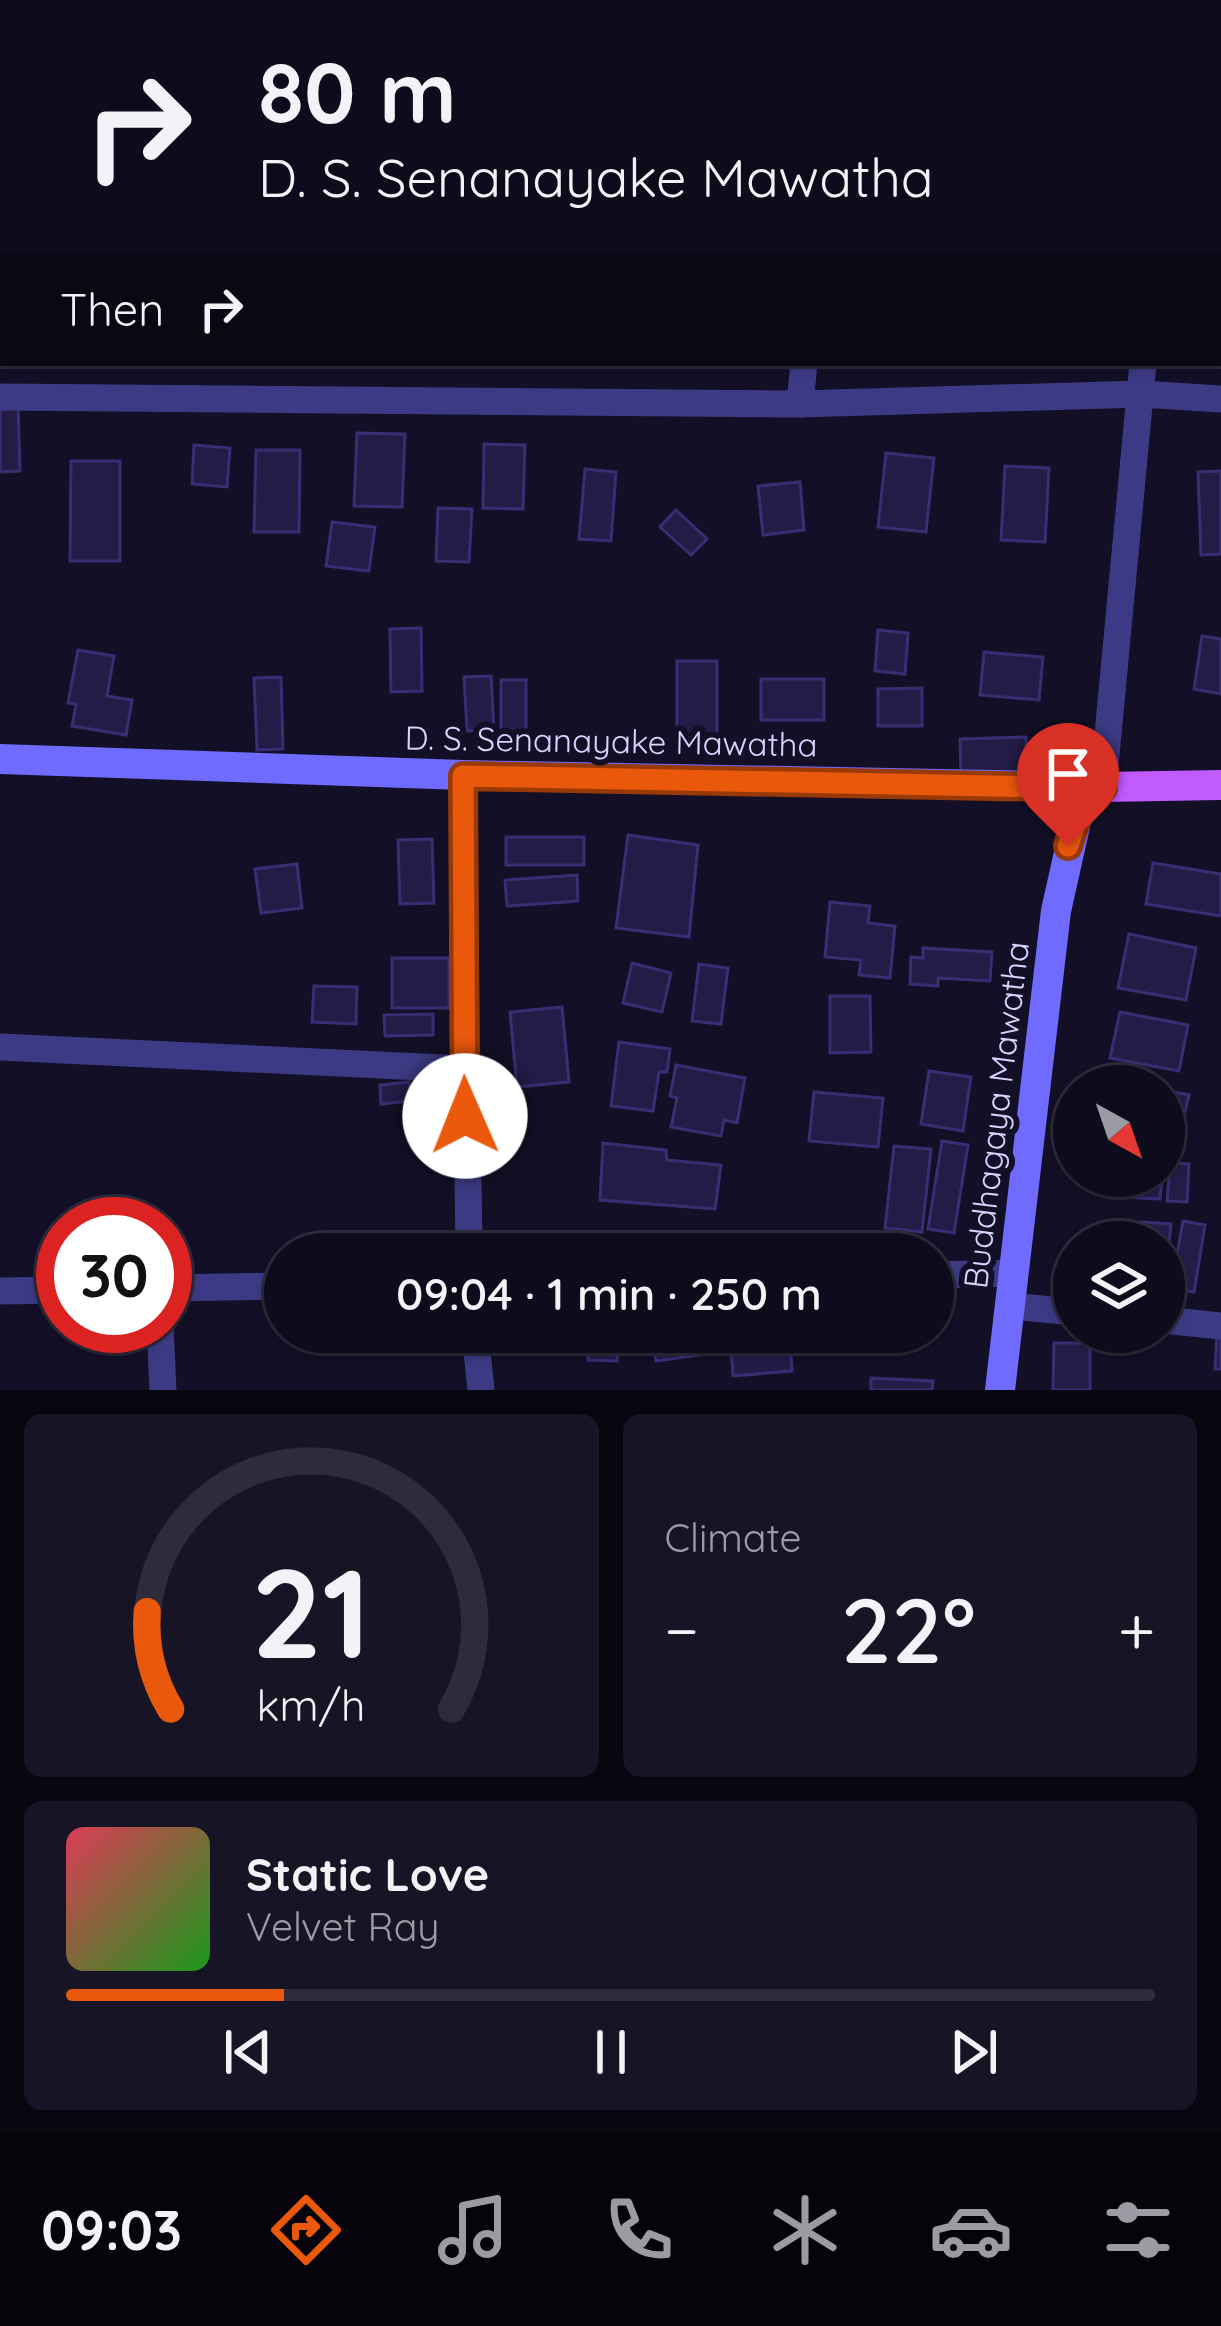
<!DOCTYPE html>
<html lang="en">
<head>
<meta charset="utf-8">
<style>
  body { margin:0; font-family:Quicksand,sans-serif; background:#171425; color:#f1f3f6; height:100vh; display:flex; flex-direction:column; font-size:45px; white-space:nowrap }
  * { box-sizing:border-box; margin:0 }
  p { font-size:39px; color:#9b9ba3 }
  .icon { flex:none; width:66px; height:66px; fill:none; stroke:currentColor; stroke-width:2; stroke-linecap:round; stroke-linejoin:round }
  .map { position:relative; height:1390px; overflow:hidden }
  .sheet { display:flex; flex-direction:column; gap:24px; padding:24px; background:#08060f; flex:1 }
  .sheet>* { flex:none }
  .banner { position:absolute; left:0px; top:0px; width:1221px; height:366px; box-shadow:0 3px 9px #0004,0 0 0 3px #2e2b3b; background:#0e0b1c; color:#f1f3f6; overflow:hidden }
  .needle { width:78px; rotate:140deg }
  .fabs { position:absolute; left:1053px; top:1065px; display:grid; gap:24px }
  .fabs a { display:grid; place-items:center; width:132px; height:132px; border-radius:50%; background:#0e0b1c; box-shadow:0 3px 9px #0004,0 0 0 3px #2e2b3b; font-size:60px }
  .speed { position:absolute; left:36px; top:1197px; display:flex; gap:24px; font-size:60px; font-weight:700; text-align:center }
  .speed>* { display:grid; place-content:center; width:156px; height:156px; border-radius:50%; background:#0e0b1c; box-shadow:0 3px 9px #0004,0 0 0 3px #2e2b3b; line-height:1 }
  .speed .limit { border:18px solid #d22; background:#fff; color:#111 }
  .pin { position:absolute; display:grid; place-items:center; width:102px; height:102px; color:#fff; margin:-123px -51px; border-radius:50% 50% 50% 0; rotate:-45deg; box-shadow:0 0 12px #0007 }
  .pin .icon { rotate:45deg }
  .me { position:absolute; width:132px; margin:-66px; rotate:359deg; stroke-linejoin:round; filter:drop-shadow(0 0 9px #0008) }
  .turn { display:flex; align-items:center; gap:42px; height:252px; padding:0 60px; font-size:54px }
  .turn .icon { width:156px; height:156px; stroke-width:2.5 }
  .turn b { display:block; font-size:84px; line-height:102px }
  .then { display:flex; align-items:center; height:114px; padding:0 60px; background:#0003; gap:24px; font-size:45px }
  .big { font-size:90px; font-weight:600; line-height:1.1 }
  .sheet .widget { flex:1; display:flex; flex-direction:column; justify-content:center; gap:18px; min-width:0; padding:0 42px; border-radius:18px; background:#171425 }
  .sheet .dial { align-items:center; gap:0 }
  .dial svg { height:312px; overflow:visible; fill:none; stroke:#2e2b3b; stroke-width:7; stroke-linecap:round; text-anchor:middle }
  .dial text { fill:#f1f3f6; stroke:none }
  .song { display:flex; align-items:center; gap:36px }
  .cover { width:144px; height:144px; border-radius:18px; background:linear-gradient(135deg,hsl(350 70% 55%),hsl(120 70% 35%)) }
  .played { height:12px; border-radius:6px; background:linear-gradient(90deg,#ea580c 20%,#2e2b3b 20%) }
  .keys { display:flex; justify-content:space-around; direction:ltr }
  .heat { display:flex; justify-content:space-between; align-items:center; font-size:66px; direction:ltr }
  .sheet .tiles { flex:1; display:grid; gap:24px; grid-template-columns:1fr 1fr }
  .widget:last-child { grid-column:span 2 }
  .trip { position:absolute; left:264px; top:1233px; width:690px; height:120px; border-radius:60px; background:#0e0b1c; box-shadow:0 3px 9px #0004,0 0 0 3px #2e2b3b; font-weight:600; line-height:120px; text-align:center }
  .tab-bar { display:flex; height:192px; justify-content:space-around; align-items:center; background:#06040b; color:#9b9ba3 }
  .tab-bar .icon { width:84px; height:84px }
  .tab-bar .active { color:#ea580c }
  .tab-bar b { font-size:54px; color:#f1f3f6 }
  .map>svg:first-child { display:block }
</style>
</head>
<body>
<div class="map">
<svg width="1221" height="1390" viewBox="0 0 1221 1390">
  <rect width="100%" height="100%" fill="#130f26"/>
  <g fill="#241b47" stroke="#3b2d73" stroke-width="3">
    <polygon points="80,0 146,0 80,3"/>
    <rect x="304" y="0" width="47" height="3"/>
    <polygon points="382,0 445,0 445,3"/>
    <polygon points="487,0 539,0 487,3"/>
    <polygon points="930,0 933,3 865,1 865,0"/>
    <polygon points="998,0 1079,0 1078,3"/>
    <polygon points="18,403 20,471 0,472 0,404"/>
    <polygon points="357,433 405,434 402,507 354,506"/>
    <polygon points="484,444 525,445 523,509 483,508"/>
    <polygon points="194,445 230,448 227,487 192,484"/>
    <polygon points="256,450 300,450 299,532 254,532"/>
    <polygon points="886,453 934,458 926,532 878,527"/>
    <polygon points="71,461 120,461 120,561 70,561"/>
    <polygon points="1005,466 1049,468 1045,542 1001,540"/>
    <polygon points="585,469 616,472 611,541 579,539"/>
    <polygon points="1221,471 1221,554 1201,555 1198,472"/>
    <polygon points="800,482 804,530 763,535 758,486"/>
    <polygon points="438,508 472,509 469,562 436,561"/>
    <polygon points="676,510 707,539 691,555 660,527"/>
    <polygon points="332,522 375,527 369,571 326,566"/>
    <polygon points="421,628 422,691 391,692 390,629"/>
    <polygon points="878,630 908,633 905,674 875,671"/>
    <polygon points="1202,636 1221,639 1221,694 1194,689"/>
    <polygon points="78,650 114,656 107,696 132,700 126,735 72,726 76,704 68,703"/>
    <polygon points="984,652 1043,657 1039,700 980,695"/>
    <rect x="677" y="661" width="40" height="78"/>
    <polygon points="491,676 494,730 467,731 464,677"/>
    <polygon points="281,677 283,749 257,750 254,678"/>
    <rect x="761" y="679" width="63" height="41"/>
    <rect x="501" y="680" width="25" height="68"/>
    <polygon points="922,688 922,726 878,726 878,689"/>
    <polygon points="1026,737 1027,777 961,779 960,739"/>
    <polygon points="628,835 698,845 689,937 616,928"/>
    <rect x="506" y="837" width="78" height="28"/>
    <polygon points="432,839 434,903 400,904 398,840"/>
    <polygon points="1153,863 1221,874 1221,916 1146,904"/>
    <polygon points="297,864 302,908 261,913 255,869"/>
    <polygon points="577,875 578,901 507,906 505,880"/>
    <polygon points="830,902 870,906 868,923 895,926 890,978 859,975 861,960 825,957"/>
    <polygon points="1129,934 1196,948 1186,1000 1118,988"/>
    <polygon points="923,948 992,952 990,981 938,978 938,986 910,984 911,957 923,958"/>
    <rect x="392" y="958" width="57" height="50"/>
    <polygon points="632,963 671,973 662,1012 623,1003"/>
    <polygon points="699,964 728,968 721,1024 692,1021"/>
    <polygon points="314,986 357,987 356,1024 312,1022"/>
    <polygon points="830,996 870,996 871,1052 830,1053"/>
    <polygon points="562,1007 569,1082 517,1087 510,1012"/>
    <polygon points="1120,1012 1188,1025 1179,1071 1110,1058"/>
    <polygon points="433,1014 433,1035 385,1036 384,1015"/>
    <polygon points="619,1042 670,1049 667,1072 659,1072 653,1111 611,1106"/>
    <polygon points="676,1065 745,1078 737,1123 724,1120 721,1136 671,1127 677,1098 670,1096"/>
    <polygon points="929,1071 971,1077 963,1131 921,1124"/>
    <polygon points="409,1082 411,1101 381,1104 380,1085"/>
    <polygon points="1164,1090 1189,1095 1178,1142 1164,1139"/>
    <polygon points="814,1092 883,1098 878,1147 809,1141"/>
    <polygon points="942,1141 968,1145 954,1233 928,1229"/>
    <polygon points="603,1143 666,1150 667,1160 721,1165 715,1209 600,1200"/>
    <polygon points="894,1146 931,1149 922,1232 885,1228"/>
    <polygon points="1170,1163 1189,1164 1187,1202 1167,1201"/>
    <polygon points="1123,1176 1162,1176 1160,1199 1121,1197"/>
    <polygon points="1183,1221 1205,1225 1194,1292 1171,1289"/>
    <polygon points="1141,1222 1171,1224 1166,1275 1164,1242 1139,1242"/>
    <polygon points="589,1332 632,1332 618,1333 617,1361 588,1360"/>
    <polygon points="652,1332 703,1332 706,1354 656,1361"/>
    <polygon points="730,1332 790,1332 792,1371 733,1376"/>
    <polygon points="811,1332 847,1332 846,1343 811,1341"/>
    <polygon points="866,1332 921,1332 920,1340"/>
    <polygon points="1217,1335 1221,1336 1221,1369 1215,1369"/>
    <polygon points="1054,1343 1090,1343 1090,1390 1053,1390"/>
    <polygon points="871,1378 933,1381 932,1390 871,1390"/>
  </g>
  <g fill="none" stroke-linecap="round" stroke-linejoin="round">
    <g stroke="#3d3a85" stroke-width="27">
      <polyline points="839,3 840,0"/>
      <polyline points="1162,3 1162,0"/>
      <polyline points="0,71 3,71"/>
      <polyline points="0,397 800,404 1141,394 1221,399"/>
      <polyline points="800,404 804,363"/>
      <polyline points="463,775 469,1254"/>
      <polyline points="1103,787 1143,363"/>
      <polyline points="0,1047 464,1069"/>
      <polyline points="933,1275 1014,1273"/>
      <polyline points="165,1288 285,1286"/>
      <polyline points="0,1291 63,1290"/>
      <polyline points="1011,1306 1074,1312"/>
      <polyline points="1164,1320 1221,1326"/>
      <polyline points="160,1326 163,1390"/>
      <polyline points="475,1332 481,1390"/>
    </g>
    <g stroke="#6f6bff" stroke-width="30">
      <polyline points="0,759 463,775 1103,787"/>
      <polyline points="1000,1390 1056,911 1077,817 1103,787"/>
    </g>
    <polyline stroke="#c25bff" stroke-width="30" points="1103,787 1221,785"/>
  </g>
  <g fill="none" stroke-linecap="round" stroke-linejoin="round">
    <g stroke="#983908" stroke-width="30">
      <polyline id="route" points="465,1116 463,776 1103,788 1077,817 1068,846"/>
    </g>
    <use href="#route" stroke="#ea580c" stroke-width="21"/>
  </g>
  <g text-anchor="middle" stroke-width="12" stroke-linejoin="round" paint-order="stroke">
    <g font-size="33" fill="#d9d4ff" stroke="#130f26">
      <text transform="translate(611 741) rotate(1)" y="12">D. S. Senanayake Mawatha</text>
      <text transform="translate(996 1115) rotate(-83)" y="12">Buddhagaya Mawatha</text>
    </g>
  </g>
</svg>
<div class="fabs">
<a><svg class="needle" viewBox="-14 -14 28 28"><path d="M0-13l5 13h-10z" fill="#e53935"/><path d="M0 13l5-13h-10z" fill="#9b9ba3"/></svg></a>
<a><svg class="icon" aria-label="layers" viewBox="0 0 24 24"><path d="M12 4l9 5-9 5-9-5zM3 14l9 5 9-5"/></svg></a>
</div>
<div class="speed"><div class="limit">30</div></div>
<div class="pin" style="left:1068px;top:846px;background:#d93025"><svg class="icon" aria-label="arrive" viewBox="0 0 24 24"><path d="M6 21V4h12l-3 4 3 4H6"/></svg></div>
<svg class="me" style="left:465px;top:1116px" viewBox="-20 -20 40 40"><circle r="19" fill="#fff"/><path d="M0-13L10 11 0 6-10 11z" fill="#ea580c"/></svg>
<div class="trip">09:04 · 1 min · 250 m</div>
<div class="banner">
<div class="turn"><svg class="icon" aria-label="right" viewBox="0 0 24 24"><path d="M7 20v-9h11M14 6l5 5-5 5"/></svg><div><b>80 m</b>D. S. Senanayake Mawatha</div></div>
<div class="then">Then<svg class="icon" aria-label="right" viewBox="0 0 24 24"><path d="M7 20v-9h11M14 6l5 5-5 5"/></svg></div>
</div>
</div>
<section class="sheet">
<div class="tiles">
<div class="widget dial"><svg viewBox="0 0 100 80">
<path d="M14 69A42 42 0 1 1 86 69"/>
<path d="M14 69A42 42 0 0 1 8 44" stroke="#ea580c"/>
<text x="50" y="56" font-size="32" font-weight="700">21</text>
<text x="50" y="72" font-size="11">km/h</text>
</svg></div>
<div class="widget"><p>Climate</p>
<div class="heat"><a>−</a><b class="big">22°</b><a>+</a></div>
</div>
<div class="widget">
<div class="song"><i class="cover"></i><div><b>Static Love</b><p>Velvet Ray</p></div></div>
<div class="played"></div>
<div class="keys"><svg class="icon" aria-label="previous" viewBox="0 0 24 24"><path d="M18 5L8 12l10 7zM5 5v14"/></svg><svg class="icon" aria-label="pause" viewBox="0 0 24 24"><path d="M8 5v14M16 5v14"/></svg><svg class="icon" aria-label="next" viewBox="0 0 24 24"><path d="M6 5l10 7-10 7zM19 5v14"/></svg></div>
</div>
</div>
</section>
<nav class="tab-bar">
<b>09:03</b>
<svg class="icon active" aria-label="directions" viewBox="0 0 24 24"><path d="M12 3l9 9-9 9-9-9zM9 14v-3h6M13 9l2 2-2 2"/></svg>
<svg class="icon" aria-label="music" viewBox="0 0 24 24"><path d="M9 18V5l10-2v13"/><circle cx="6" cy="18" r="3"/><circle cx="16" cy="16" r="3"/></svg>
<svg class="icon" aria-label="phone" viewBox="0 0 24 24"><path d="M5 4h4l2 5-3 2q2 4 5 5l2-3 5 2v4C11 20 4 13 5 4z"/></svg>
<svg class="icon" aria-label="climate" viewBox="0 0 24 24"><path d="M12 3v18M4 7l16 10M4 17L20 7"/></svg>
<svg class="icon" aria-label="car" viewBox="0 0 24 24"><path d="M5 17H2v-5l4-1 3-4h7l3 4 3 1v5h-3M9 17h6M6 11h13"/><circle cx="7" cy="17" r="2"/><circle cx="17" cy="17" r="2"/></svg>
<svg class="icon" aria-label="filters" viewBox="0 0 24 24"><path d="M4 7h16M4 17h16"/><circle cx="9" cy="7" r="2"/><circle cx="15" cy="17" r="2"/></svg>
</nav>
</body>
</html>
